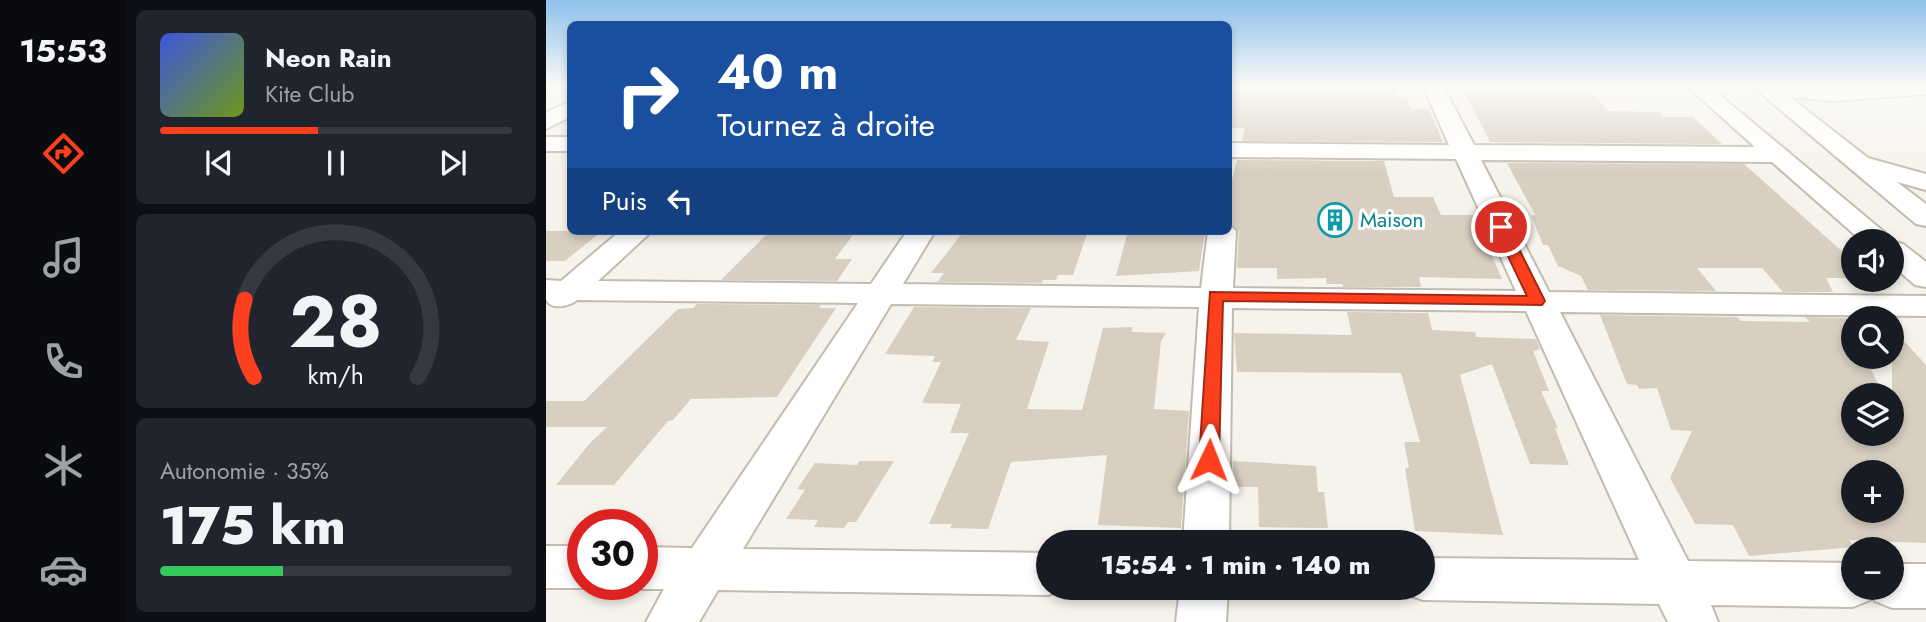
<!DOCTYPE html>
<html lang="fr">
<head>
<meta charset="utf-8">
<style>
  body { margin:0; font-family:Jost,sans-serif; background:#20242c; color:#f1f3f6; height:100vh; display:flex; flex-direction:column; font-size:26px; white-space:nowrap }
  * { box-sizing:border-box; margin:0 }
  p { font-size:23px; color:#9ea1a6 }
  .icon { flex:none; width:38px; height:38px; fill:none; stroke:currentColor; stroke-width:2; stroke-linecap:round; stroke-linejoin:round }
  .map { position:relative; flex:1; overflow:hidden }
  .drawer { display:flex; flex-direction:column; gap:10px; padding:10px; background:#0d0f14; width:420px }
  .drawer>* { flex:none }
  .hud { position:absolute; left:21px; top:21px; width:665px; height:214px; border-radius:10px; box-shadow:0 4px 10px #0003; background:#1a4fa0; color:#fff; overflow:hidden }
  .tools { position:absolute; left:1295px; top:229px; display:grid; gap:14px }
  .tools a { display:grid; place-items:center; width:63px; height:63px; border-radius:50%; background:#171b24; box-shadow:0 4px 10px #0003; font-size:35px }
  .speed { position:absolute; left:21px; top:509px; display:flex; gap:14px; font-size:35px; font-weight:700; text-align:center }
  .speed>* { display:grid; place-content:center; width:91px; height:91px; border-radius:50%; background:#171b24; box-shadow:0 4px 10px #0003; line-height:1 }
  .speed .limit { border:10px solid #d22; background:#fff; color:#111 }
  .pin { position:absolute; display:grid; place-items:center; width:60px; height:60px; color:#fff; margin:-30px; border:4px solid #fff; border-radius:50%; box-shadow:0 2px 7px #0007 }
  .me { position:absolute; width:77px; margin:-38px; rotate:2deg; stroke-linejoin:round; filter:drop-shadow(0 0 5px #0008) }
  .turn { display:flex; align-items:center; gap:24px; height:147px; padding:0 35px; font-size:32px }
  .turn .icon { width:91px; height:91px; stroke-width:2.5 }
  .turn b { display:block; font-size:49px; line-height:60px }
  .then { display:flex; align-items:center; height:66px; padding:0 35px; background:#0003; gap:14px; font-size:26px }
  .big { font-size:52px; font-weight:800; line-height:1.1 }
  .drawer .card { flex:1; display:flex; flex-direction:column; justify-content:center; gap:10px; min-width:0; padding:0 24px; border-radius:10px; background:#20242c }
  .drawer .dial { align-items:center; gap:0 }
  .dial svg { height:182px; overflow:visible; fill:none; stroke:#363941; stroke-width:7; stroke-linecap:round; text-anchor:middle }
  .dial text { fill:#f1f3f6; stroke:none }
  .song { display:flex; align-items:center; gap:21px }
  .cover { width:84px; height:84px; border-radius:10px; background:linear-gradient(135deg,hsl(230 70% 55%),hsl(80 70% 35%)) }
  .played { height:7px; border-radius:4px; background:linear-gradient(90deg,#fc3f1d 45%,#363941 45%) }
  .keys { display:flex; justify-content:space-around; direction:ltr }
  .charge { height:10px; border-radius:5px; background:linear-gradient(90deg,#34c759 35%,#363941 0) }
  .trip { position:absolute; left:490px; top:530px; width:399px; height:70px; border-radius:35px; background:#171b24; box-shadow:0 4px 10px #0003; font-weight:800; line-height:70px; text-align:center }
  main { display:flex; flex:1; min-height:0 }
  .tabs { display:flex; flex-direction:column; width:126px; justify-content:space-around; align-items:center; background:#090b0e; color:#9ea1a6 }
  .tabs .icon { width:49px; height:49px }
  .tabs .selected { color:#fc3f1d }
  .tabs b { font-size:32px; color:#f1f3f6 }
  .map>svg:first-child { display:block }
</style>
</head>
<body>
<main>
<nav class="tabs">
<b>15:53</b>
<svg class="icon selected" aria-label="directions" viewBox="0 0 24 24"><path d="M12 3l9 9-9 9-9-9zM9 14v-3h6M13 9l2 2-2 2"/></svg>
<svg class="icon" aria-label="music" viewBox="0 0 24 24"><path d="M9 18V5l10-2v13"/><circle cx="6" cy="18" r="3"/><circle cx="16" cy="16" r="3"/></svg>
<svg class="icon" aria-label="phone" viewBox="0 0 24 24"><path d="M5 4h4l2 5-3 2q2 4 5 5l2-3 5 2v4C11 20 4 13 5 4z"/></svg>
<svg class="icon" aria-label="climate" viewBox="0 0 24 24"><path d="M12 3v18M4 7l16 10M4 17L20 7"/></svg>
<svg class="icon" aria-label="car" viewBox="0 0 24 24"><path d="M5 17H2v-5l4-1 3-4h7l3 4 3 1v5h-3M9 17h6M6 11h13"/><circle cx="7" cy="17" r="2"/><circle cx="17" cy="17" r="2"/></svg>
</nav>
<section class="drawer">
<div class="card">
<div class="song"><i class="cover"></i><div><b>Neon Rain</b><p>Kite Club</p></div></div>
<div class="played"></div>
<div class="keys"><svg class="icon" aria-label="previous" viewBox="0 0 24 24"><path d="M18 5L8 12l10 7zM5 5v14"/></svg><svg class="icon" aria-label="pause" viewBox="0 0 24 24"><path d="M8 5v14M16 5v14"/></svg><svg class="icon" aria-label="next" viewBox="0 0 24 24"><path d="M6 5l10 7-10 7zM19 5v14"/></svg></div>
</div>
<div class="card dial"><svg viewBox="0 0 100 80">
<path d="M14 69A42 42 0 1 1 86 69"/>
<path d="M14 69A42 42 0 0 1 10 35" stroke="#fc3f1d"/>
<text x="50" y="56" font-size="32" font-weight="700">28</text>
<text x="50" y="72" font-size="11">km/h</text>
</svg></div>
<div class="card"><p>Autonomie · 35%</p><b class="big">175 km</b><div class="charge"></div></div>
</section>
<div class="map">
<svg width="1380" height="622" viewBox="0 0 1380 622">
  <rect width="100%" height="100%" fill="#f6f3ec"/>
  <g fill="#d8cfc1" fill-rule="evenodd">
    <polygon points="682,86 848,86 850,97 860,98 865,109 883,109 897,142 696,141 699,128 682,128"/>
    <polygon points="915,86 1041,86 1062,111 1113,112 1118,117 1147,117 1176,144 944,142"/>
    <polygon points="691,160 838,161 848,197 887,197 895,215 928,215 956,279 873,277 875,287 797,287 796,284 781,284 780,278 731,279 731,268 691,268 693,231 682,222 682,195"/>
    <polygon points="961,163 1198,164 1307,261 1307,278 1280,278 1287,292 1237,292 1216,268 1151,268 1170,291 1042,290 1035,276 1012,266 1002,245 997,245 985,215 989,215"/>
    <polygon points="0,231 56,231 19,261 0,261"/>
    <polygon points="224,231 310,231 289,259 306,259 291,281 175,280"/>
    <polygon points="418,231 542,231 527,275 512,275 510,280 497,280 496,283 391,282 398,273 385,273"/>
    <polygon points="582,231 659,231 653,271 570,276"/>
    <polygon points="151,304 275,305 273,308 290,308 231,397 145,399 127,420 122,421 68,485 10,485 44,443 61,427 0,427 0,401 38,401 132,309 147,308"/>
    <polygon points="368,307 485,308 470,340 503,342 481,409 536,410 557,328 586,327 586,332 620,333 615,341 608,409 643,411 635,528 552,525 561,455 465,462 442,529 404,528 406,524 383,524 423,433 404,433 415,404 376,403 395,362 386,362 389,356 339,354"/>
    <polygon points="801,312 882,313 886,330 929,332 930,337 990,339 994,349 987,351 1003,391 995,391 1012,428 1009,428 1023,465 984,464 946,364 914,375 957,535 869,531 859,468 863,468 858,442 874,442 855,373 691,372 688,333 806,335"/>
    <path d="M1054 315 1191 317 1195 321 1264 322 1259 317 1300 318 1307 333V357H1319L1338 396H1307V434H1346V328L1380 365V543L1303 540 1309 547 1203 556 1187 525 1149 524 1124 478 1146 431 1125 430 1111 388 1093 389 1091 385 1081 384ZM1307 472H1346V511H1307Z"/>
    <polygon points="313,461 348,461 310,522 302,522 298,528 268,527 272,520 240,519 259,490 251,489 269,463 311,465"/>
    <polygon points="687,461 770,466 772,492 778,492 782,528 713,527 712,487 686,487"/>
  </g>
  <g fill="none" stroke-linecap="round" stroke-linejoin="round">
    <g stroke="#c2bbae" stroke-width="4">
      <g id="minor">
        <path d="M877 86H897L928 145 1209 147 1141 86H1163L1350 242 1357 244 1380 262V287L1369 285 1346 265V242H1317L1226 162 935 160 1003 292 1380 296V316L1014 312 1142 561 1307 563V588H1346V564H1380V608H1346L1329 601 1326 596 1324 600 1307 607 1165 605 1172 622H1122L1113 604 877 600 860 594 857 588H877V558L1093 560 980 311 686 308 683 542H637L653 307 345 304 197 549 502 553V588L519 589 502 595 172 590 153 622H100L118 589H96L84 584H96V547L146 548 312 303 31 300C24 306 4 311 0 299 0 294 0 286 0 280L15 281 74 231H106L52 281 325 284 361 231H389L357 284 655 288 662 231H682V224L690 231 687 288 970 291 910 159 682 157V143L903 145Z"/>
        <polygon points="1209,86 1288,89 1380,86 1380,94 1288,101 1244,97 1322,158 1380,174 1380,190 1351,182 1380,204 1380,226 1370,224 1212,91"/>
        <polygon points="24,101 24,117 0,129 0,113"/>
        <rect x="0" y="137" width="24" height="14"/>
        <polygon points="0,546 37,546 37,584 46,584 37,588 0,588"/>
        <polygon points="634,588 682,588 680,622 630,622"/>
      </g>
    </g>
    <use href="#minor" fill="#fff" fill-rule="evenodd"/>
  </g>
  <linearGradient id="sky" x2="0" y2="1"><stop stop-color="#8fc1ec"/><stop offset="0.5" stop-color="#fbfaf6"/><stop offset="1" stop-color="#fbfaf6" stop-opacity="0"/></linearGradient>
  <rect width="1380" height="173" fill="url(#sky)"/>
  <polygon fill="#fc3f1d" stroke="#a42913" stroke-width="2" points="955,223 962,227 999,301 996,305 677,301 673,460 670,466 663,468 656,466 653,460 664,292 981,296 948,227"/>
  <defs>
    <g id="building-ring" transform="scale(1.75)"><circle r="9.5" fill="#fff" stroke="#0f9aa8" stroke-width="1.5"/><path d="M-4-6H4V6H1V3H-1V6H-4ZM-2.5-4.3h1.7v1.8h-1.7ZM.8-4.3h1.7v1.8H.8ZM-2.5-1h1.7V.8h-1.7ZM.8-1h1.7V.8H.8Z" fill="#0f9aa8"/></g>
  </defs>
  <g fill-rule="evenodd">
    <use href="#building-ring" x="789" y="220"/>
  </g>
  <g text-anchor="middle" stroke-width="6" stroke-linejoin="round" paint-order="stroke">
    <g font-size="21" fill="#0d838f" stroke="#fff" text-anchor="start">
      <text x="814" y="227">Maison</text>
    </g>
  </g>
</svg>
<div class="tools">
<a><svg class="icon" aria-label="sound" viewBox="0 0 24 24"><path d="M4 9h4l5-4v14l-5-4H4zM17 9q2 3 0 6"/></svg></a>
<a><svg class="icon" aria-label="search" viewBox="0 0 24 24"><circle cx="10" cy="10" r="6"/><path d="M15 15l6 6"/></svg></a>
<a><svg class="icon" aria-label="layers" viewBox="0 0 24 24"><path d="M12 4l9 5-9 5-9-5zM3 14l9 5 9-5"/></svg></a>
<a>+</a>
<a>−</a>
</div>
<div class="speed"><div class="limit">30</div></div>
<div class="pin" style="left:955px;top:227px;background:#d93025"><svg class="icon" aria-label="arrive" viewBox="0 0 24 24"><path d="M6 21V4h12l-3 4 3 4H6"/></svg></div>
<svg class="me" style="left:663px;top:460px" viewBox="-20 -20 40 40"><path d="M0-17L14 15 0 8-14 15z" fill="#fc3f1d" stroke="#fff" stroke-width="4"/></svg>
<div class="trip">15:54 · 1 min · 140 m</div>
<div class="hud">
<div class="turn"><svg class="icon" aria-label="right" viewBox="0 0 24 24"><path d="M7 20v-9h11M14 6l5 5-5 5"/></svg><div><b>40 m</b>Tournez à droite</div></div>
<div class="then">Puis<svg class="icon" aria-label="left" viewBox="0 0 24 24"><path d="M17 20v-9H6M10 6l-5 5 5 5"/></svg></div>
</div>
</div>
</main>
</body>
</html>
